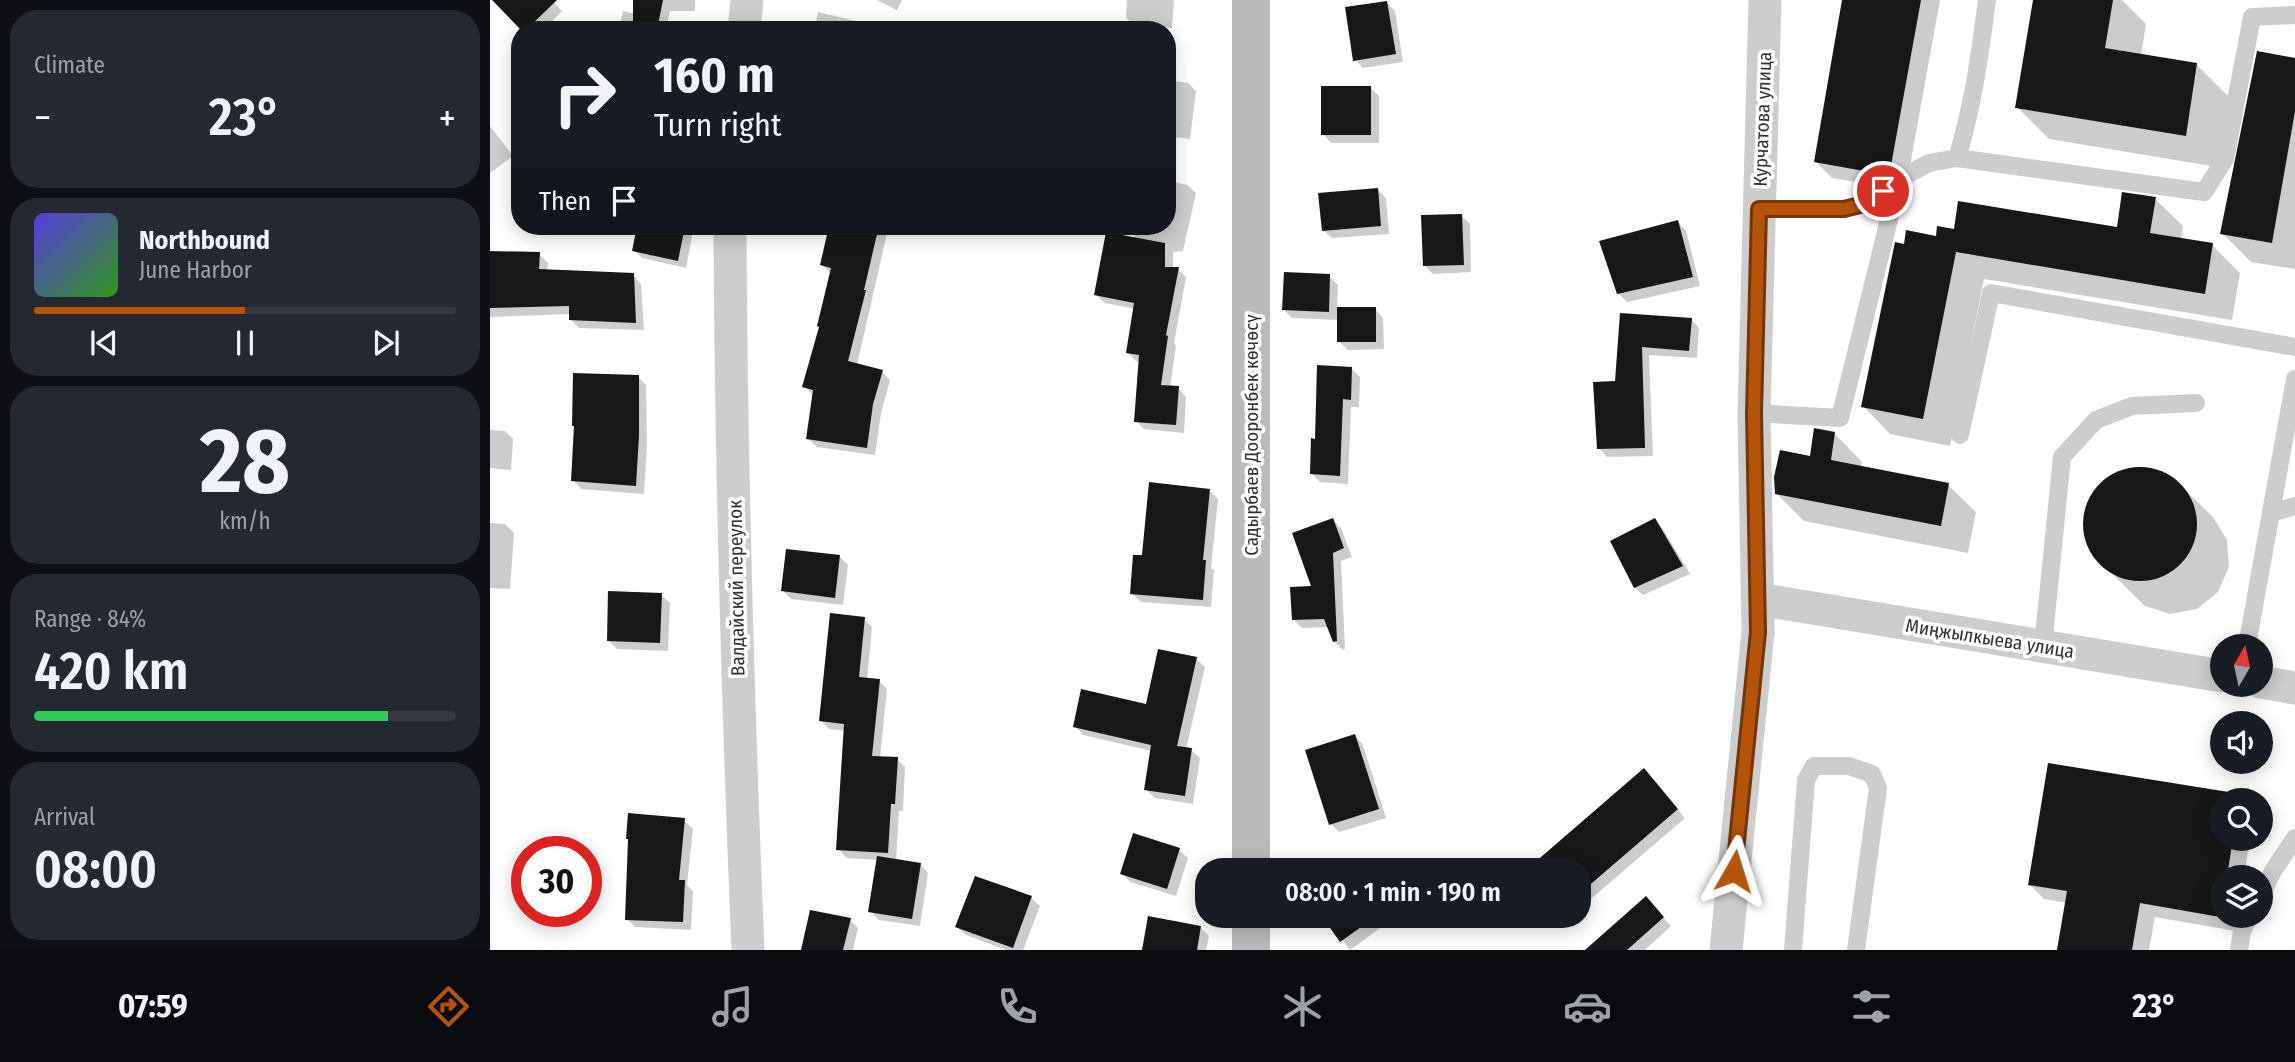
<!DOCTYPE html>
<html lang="en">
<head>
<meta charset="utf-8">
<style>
  body { margin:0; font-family:"Fira Sans Condensed",sans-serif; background:#242831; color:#f1f3f6; height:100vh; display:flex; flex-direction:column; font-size:26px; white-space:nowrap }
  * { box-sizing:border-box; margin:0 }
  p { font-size:23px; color:#9ea1a6 }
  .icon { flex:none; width:38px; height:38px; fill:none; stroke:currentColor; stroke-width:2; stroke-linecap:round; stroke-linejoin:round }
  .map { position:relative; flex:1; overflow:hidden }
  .panel { display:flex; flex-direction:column; gap:10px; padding:10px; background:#0d0f14; width:490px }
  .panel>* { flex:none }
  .banner { position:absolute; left:21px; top:21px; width:665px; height:214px; border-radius:28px; box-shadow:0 4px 18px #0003; background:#171b24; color:#f1f3f6; overflow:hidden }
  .needle { width:46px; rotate:9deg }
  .buttons { position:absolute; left:1720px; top:634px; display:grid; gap:14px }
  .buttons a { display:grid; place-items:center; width:63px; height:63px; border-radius:50%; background:#171b24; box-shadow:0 4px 18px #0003; font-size:35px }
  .speed { position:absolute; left:21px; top:836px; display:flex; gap:14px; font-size:35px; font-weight:700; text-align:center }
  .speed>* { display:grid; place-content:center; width:91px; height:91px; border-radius:50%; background:#171b24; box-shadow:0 4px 18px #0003; line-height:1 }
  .speed .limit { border:10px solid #d22; background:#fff; color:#111 }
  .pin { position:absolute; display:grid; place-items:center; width:60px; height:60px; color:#fff; margin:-30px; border:4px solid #fff; border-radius:50%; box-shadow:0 2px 7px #0007 }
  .me { position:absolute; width:77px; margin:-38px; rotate:6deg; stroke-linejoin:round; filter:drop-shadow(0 0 5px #0008) }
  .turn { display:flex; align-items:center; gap:24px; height:147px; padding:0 28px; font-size:32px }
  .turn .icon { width:91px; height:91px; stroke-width:2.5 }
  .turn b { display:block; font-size:49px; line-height:60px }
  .then { display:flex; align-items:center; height:66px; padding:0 28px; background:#0003; gap:14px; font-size:26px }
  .big { font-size:52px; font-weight:600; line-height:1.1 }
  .panel .card { flex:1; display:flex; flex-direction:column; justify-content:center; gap:10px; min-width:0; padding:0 24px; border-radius:28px; background:#242831 }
  .panel .dial { align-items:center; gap:0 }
  .dial b { font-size:91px; line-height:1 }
  .song { display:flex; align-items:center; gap:21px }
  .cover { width:84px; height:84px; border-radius:10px; background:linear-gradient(135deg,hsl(250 70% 55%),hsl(110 70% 35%)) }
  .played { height:7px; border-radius:4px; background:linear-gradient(90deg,#b45309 50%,#363941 50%) }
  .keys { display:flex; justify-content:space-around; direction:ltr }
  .heat { display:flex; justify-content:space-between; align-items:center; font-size:38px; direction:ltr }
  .charge { height:10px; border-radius:5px; background:linear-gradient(90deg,#34c759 84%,#363941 0) }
  .trip { position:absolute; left:705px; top:858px; width:396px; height:70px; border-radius:28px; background:#171b24; box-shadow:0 4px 18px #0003; font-weight:600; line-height:70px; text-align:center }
  .tab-bar { display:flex; height:112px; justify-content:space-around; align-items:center; background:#090b0e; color:#9ea1a6 }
  .tab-bar .icon { width:49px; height:49px }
  .tab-bar .on { color:#b45309 }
  .tab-bar b { font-size:32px; color:#f1f3f6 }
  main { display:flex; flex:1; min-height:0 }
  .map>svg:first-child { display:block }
</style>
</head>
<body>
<main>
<section class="panel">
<div class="card"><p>Climate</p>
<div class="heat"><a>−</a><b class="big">23°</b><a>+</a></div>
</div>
<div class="card">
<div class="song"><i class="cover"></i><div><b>Northbound</b><p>June Harbor</p></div></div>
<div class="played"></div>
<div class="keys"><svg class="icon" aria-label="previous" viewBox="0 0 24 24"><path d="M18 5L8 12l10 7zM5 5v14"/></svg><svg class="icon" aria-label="pause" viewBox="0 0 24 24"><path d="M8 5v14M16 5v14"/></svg><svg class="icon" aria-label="next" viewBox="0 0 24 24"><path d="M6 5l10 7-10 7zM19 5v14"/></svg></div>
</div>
<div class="card dial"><b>28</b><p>km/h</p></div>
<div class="card"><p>Range · 84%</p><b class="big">420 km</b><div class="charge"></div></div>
<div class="card"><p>Arrival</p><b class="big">08:00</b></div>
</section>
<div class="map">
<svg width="1805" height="950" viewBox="0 0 1805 950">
  <rect width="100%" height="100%" fill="#fff"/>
  <g fill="#0003">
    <polygon points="4,0 62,0 72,11 53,30 33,30"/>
    <polygon points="145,0 205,0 205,11 180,11 176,30 129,30 133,11 145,14"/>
    <polygon points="387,0 412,0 407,10"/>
    <polygon points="637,0 684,0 682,28 645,26 636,18"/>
    <polygon points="1354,0 1450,0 1416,188 1413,190 1342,178 1326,162"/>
    <polygon points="1544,0 1632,0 1656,24 1651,56 1707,65 1739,97 1727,167 1559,139 1527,107"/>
    <polygon points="897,3 905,11 913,62 873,68 865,60"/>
    <polygon points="328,12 379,24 385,30 324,30"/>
    <polygon points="1805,60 1805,269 1761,262 1732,233"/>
    <polygon points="677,80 698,83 706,91 700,139 677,136"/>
    <polygon points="880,87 889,96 889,143 841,143 833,134"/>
    <polygon points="0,126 23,156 0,173"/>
    <polygon points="677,180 697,185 706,193 693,251 683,252 683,269 688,269 696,277 684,343 686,346 680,388 688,388 696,397 694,433 654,429 646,421 650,362 646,361 638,353 645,309 615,303 606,295 644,239 647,226 677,226"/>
    <polygon points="888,190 896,198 899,234 842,238 833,230"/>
    <polygon points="1665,199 1693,226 1691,240 1722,245 1750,273 1742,320 1494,279 1460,446 1400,434 1373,406 1416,246 1447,238 1465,231 1628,229"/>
    <polygon points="971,215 980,224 981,272 943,274 934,265"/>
    <polygon points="1187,222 1196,230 1210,286 1137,302 1128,293"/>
    <polygon points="149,226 204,226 196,268 152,258 144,250"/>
    <polygon points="341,226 356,229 357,226 418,226 416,233 398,229 367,365 392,372 400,380 391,413 385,455 327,447 318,439 323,395 314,386 330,327 340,273 332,265"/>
    <polygon points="0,253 49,254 58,263 57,271 143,275 151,284 154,330 89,328 81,320 81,314 0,317"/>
    <polygon points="839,276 848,285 847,309 885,309 893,318 894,349 858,350 849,341 849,320 802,318 794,310"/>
    <polygon points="1132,315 1201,319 1209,328 1207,358 1159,355 1163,456 1117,457 1109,448 1127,383"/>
    <polygon points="861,368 870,377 869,407 861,407 858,484 830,482 822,474 826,440"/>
    <polygon points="148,377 156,385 157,445 154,494 91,489 83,480"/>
    <polygon points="0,430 15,431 23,439 21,470 0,468"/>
    <polygon points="1345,434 1372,462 1371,468 1458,485 1486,512 1478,553 1314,521 1286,493"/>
    <polygon points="1640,469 1667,470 1690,485 1723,517 1737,540 1739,567 1728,592 1707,609 1680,614 1655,606 1602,554 1594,529 1599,502 1615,480"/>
    <polygon points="719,490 728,499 721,568 724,570 721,607 651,602 642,594 654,557"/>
    <polygon points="843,520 851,528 862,557 851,561 855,649 853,650 844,641 839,627 812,628 804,620 824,587"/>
    <polygon points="1165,520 1173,529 1200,574 1153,595 1145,587"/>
    <polygon points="0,523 15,524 24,533 20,589 0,588"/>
    <polygon points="350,557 358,565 353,605 301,599 292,590"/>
    <polygon points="171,595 180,603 178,651 127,649 119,641"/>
    <polygon points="374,619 382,627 377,679 389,681 397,689 390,758 407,759 415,767 413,811 409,811 406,861 430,864 438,873 430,926 389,920 380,911 388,860 357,858 348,849 356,731 339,729 331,721"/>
    <polygon points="706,659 715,667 696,749 701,750 710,758 703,804 665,798 656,790 662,751 593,735 585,726 657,706"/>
    <polygon points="865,736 873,745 896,818 849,832 841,824"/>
    <polygon points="1559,765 1750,796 1753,800 1732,800 1732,838 1760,838 1754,877 1732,877 1732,915 1748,915 1745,931 1665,917 1659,950 1568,950 1577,903 1554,899 1539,884"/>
    <polygon points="1162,779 1195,818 1088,910 1088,870"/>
    <polygon points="194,820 203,829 197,885 203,891 201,930 145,927 137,919"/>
    <polygon points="689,850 698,858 686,896 640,882 632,873"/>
    <polygon points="541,898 550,906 533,950 516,950 476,935 467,927"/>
    <polygon points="1164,907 1181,926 1155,950 1098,950"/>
    <polygon points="833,915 904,915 905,917 860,950"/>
    <polygon points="1071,915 1083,915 1077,921"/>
    <polygon points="360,920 368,928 363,950 313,950"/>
    <polygon points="710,927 719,936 716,950 654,950"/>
  </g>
  <g fill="#171717">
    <polygon points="2,0 67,0 36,30 31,30"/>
    <polygon points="143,0 173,0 167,30 143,30"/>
    <polygon points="1352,0 1431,0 1400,171 1396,175 1324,162"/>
    <polygon points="1543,0 1623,0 1615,48 1707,63 1696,136 1525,108"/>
    <polygon points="897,1 906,54 863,61 855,7"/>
    <polygon points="1767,51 1805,58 1805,111 1782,243 1730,234"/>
    <rect x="831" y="86" width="50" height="49"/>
    <polygon points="888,188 891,226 832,231 828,193"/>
    <polygon points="1632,192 1666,197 1660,233 1723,243 1715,294 1466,252 1433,419 1371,407 1405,242 1414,244 1416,230 1446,236 1447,226 1464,229 1468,201 1627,227"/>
    <polygon points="972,214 974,265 933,266 931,215"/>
    <polygon points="1188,220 1203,277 1127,294 1109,241"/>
    <polygon points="147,226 195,226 188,261 142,251"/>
    <polygon points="339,226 352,226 387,234 374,290 376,290 358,361 393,370 383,404 377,448 316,439 323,390 312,387 329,327 327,326 341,268 330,265"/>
    <polygon points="616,232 675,243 675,267 689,267 676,335 678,336 671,385 689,386 686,425 644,422 649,355 636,353 644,303 604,295"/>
    <polygon points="0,251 50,252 49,269 144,273 146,323 79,320 79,306 0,308"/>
    <polygon points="794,272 840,274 839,312 792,310"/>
    <rect x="847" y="307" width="39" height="35"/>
    <polygon points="1130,313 1202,318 1199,351 1152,347 1155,448 1107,449 1103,382 1125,381"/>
    <polygon points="827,365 862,367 861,400 853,399 850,476 820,474 821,438 825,439"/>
    <polygon points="83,373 149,375 149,435 146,486 81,481 84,426 82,426"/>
    <polygon points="1324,428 1345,432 1341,460 1459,483 1451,526 1285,494 1284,477 1290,450 1320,456"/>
    <circle cx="1650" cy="524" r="57"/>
    <polygon points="659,482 720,489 713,560 716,560 713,600 640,594 643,555 652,555"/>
    <polygon points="843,518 854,548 843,553 847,641 843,642 834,619 802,620 800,587 821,586 802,533"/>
    <polygon points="1165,518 1193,566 1144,588 1120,541"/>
    <polygon points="296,549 350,555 345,598 291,591"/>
    <polygon points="118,591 172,593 170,643 117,641"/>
    <polygon points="340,613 375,617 369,677 390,679 382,756 408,757 405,804 401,804 398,853 346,850 354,724 329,721"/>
    <polygon points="668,649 707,657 687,746 702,748 695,796 654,790 661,745 583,727 591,689 656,704"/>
    <polygon points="865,734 889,809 839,825 815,750"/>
    <polygon points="1558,763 1751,794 1750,800 1732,800 1732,838 1743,838 1737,877 1732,877 1730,917 1650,903 1642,950 1567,950 1577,891 1538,885"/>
    <polygon points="1154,768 1188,809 1088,895 1088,870 1036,870"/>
    <polygon points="138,813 195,818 189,880 195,880 193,922 135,920 138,839 136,839"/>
    <polygon points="643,833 690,848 677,889 630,874"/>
    <polygon points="387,856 431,863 422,919 378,912"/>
    <polygon points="485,876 542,896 523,948 465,927"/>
    <polygon points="1156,896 1174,917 1137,950 1095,950"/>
    <polygon points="320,910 361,918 353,950 311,950"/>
    <polygon points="831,915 888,915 850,942"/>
    <polygon points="658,916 711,926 707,950 652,950"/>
  </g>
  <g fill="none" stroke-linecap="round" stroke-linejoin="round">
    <g stroke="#cdcdcd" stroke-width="18">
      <path d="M1467 158C1483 106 1490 54 1497 0"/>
      <polyline points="1269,209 1354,209 1378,203 1409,179"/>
      <polyline points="1264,413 1350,418 1409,179 1439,163 1467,158 1714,192 1735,159 1762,17 1805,15"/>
      <polyline points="1470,435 1501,293 1805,347"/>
      <polyline points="1781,513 1805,506"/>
      <polyline points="1553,646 1572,457 1606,420 1642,406 1706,403"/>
      <polyline points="1757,646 1805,379"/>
      <polyline points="1771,895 1783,871 1805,838"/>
      <polyline points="1303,950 1316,780 1324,766 1359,766 1382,774 1388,788 1366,950"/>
      <polyline points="1749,950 1752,931 1760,915"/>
    </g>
    <g stroke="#cdcdcd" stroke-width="33">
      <polyline points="254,30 257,0"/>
      <path d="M240 226C241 467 248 709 258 950"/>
      <polyline points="1268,599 1732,676"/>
      <polyline points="1771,682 1805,688"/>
      <polyline points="1236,950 1268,632 1264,413 1275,0"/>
    </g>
    <g stroke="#bababa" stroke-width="38">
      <polyline points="761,870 761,0"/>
      <polyline points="761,950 761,915"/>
    </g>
  </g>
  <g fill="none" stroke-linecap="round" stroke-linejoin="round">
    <g stroke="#753606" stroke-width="18">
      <polyline id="route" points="1244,871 1268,632 1264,413 1269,209 1354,209 1378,203 1393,191"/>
    </g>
    <use href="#route" stroke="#b45309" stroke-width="12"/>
  </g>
  <g text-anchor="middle" stroke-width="7" stroke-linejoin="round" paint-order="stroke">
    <g font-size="19" fill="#303030" stroke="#fff">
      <text transform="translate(1272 119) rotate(-88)" y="7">Курчатова улица</text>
      <text transform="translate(761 435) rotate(-90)" y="7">Садырбаев Дооронбек көчөсү</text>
      <text transform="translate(246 588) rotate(-91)" y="7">Валдайский переулок</text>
      <text transform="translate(1500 638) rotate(9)" y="7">Миңжылкыева улица</text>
    </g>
  </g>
</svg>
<div class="buttons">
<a><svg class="needle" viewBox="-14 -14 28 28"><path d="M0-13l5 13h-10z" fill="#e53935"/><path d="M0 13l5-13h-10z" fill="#9ea1a6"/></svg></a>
<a><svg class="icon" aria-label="sound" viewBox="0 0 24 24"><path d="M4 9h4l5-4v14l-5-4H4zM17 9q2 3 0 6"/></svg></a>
<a><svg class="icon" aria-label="search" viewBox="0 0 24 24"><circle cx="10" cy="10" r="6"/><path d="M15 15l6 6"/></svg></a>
<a><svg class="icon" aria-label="layers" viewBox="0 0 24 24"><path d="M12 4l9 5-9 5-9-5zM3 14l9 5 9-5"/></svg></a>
</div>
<div class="speed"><div class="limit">30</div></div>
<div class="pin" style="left:1393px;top:191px;background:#d93025"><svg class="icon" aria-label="arrive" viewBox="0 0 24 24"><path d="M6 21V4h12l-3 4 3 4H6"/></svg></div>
<svg class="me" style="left:1244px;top:871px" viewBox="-20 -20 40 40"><path d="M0-17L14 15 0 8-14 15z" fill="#b45309" stroke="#fff" stroke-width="4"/></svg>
<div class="trip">08:00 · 1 min · 190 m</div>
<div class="banner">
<div class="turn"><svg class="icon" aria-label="right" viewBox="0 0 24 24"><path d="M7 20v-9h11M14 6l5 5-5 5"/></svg><div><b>160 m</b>Turn right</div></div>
<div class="then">Then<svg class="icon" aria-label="arrive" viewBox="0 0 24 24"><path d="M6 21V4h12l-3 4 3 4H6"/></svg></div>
</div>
</div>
</main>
<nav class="tab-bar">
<b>07:59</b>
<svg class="icon on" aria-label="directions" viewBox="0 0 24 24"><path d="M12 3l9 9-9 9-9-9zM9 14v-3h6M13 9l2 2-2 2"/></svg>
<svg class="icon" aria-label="music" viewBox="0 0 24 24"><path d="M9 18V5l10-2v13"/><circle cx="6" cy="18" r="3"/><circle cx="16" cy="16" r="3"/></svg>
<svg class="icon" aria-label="phone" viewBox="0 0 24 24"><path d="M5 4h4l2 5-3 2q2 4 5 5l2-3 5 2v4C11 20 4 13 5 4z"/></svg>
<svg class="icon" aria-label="climate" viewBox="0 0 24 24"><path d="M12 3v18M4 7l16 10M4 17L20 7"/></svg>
<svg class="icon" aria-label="car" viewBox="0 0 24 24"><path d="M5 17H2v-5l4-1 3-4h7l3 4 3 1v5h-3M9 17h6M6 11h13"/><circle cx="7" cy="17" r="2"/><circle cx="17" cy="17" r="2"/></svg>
<svg class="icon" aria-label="filters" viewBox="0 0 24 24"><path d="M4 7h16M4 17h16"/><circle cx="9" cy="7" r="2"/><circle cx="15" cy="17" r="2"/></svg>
<b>23°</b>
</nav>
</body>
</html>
